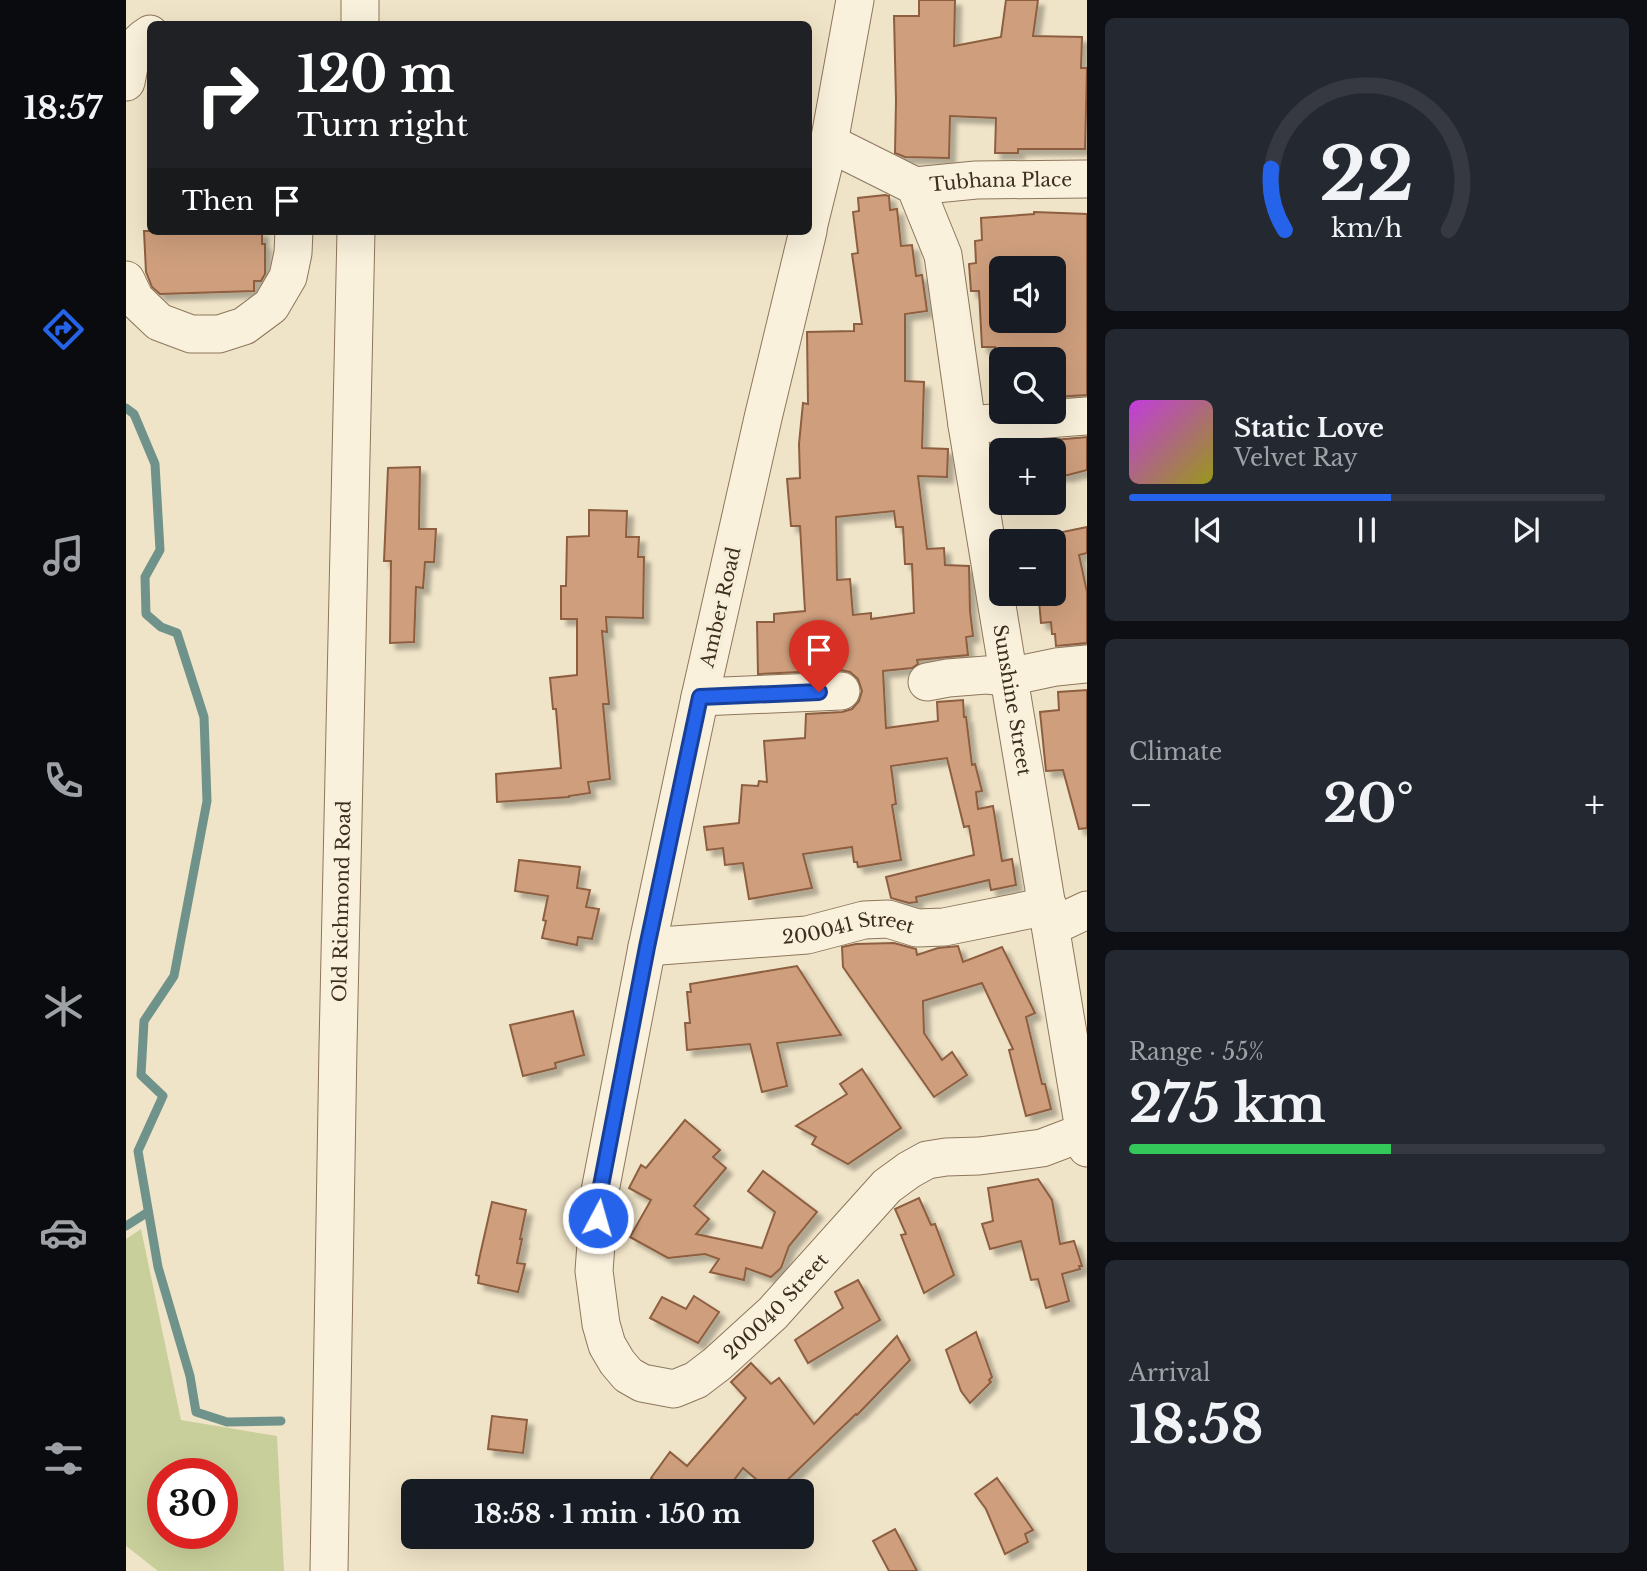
<!DOCTYPE html>
<html lang="en">
<head>
<meta charset="utf-8">
<style>
  body { margin:0; font-family:"Libre Baskerville",serif; background:#242831; color:#f1f3f6; height:100vh; display:flex; flex-direction:column; font-size:26px; white-space:nowrap }
  * { box-sizing:border-box; margin:0 }
  p { font-size:23px; color:#9ea1a6 }
  .icon { flex:none; width:38px; height:38px; fill:none; stroke:currentColor; stroke-width:2; stroke-linecap:round; stroke-linejoin:round }
  .map { position:relative; flex:1; overflow:hidden }
  .side { display:flex; flex-direction:column; gap:18px; padding:18px; background:#0d0f14; width:560px }
  .side>* { flex:none }
  .hud { position:absolute; left:21px; top:21px; width:665px; height:214px; border-radius:10px; box-shadow:0 7px 28px #0002; background:#202124; color:#fff; overflow:hidden }
  .fabs { position:absolute; left:863px; top:256px; display:grid; gap:14px }
  .fabs a { display:grid; place-items:center; width:77px; height:77px; border-radius:10px; background:#171b24; box-shadow:0 7px 28px #0002; font-size:35px }
  .speed { position:absolute; left:21px; top:1458px; display:flex; gap:14px; font-size:35px; font-weight:700; text-align:center }
  .speed>* { display:grid; place-content:center; width:91px; height:91px; border-radius:50%; background:#171b24; box-shadow:0 7px 28px #0002; line-height:1 }
  .speed .limit { border:10px solid #d22; background:#fff; color:#111 }
  .pin { position:absolute; display:grid; place-items:center; width:60px; height:60px; color:#fff; margin:-72px -30px; border-radius:50% 50% 50% 0; rotate:-45deg; box-shadow:0 0 7px #0007 }
  .pin .icon { rotate:45deg }
  .me { position:absolute; width:77px; margin:-38px; rotate:6deg; stroke-linejoin:round; filter:drop-shadow(0 0 5px #0008) }
  .turn { display:flex; align-items:center; gap:24px; height:147px; padding:0 35px; font-size:32px }
  .turn .icon { width:91px; height:91px; stroke-width:2.5 }
  .turn b { display:block; font-size:49px; line-height:60px }
  .then { display:flex; align-items:center; height:66px; padding:0 35px; background:#0003; gap:14px; font-size:26px }
  .big { font-size:52px; font-weight:700; line-height:1.1 }
  .side .widget { flex:1; display:flex; flex-direction:column; justify-content:center; gap:10px; min-width:0; padding:0 24px; border-radius:10px; background:#242831 }
  .side .dial { align-items:center; gap:0 }
  .dial svg { height:182px; overflow:visible; fill:none; stroke:#363941; stroke-width:7; stroke-linecap:round; text-anchor:middle }
  .dial text { fill:#f1f3f6; stroke:none }
  .song { display:flex; align-items:center; gap:21px }
  .cover { width:84px; height:84px; border-radius:10px; background:linear-gradient(135deg,hsl(290 70% 55%),hsl(60 70% 35%)) }
  .played { height:7px; border-radius:4px; background:linear-gradient(90deg,#2563eb 55%,#363941 55%) }
  .keys { display:flex; justify-content:space-around; direction:ltr }
  .heat { display:flex; justify-content:space-between; align-items:center; font-size:38px; direction:ltr }
  .charge { height:10px; border-radius:5px; background:linear-gradient(90deg,#34c759 55%,#363941 0) }
  .trip { position:absolute; left:275px; top:1479px; width:413px; height:70px; border-radius:10px; background:#171b24; box-shadow:0 7px 28px #0002; font-weight:700; line-height:70px; text-align:center }
  main { display:flex; flex:1; min-height:0 }
  .tab-bar { display:flex; flex-direction:column; width:126px; justify-content:space-around; align-items:center; background:#090b0e; color:#9ea1a6 }
  .tab-bar .icon { width:49px; height:49px }
  .tab-bar .current { color:#2563eb }
  .tab-bar b { font-size:32px; color:#f1f3f6 }
  .map>svg:first-child { display:block }
</style>
</head>
<body>
<main>
<nav class="tab-bar">
<b>18:57</b>
<svg class="icon current" aria-label="directions" viewBox="0 0 24 24"><path d="M12 3l9 9-9 9-9-9zM9 14v-3h6M13 9l2 2-2 2"/></svg>
<svg class="icon" aria-label="music" viewBox="0 0 24 24"><path d="M9 18V5l10-2v13"/><circle cx="6" cy="18" r="3"/><circle cx="16" cy="16" r="3"/></svg>
<svg class="icon" aria-label="phone" viewBox="0 0 24 24"><path d="M5 4h4l2 5-3 2q2 4 5 5l2-3 5 2v4C11 20 4 13 5 4z"/></svg>
<svg class="icon" aria-label="climate" viewBox="0 0 24 24"><path d="M12 3v18M4 7l16 10M4 17L20 7"/></svg>
<svg class="icon" aria-label="car" viewBox="0 0 24 24"><path d="M5 17H2v-5l4-1 3-4h7l3 4 3 1v5h-3M9 17h6M6 11h13"/><circle cx="7" cy="17" r="2"/><circle cx="17" cy="17" r="2"/></svg>
<svg class="icon" aria-label="filters" viewBox="0 0 24 24"><path d="M4 7h16M4 17h16"/><circle cx="9" cy="7" r="2"/><circle cx="15" cy="17" r="2"/></svg>
</nav>
<div class="map">
<svg width="961" height="1571" viewBox="0 0 961 1571">
  <defs>
    <filter id="shadow"><feDropShadow dx="6" dy="6" stdDeviation="2" flood-color="#0004"/></filter>
  </defs>
  <rect width="100%" height="100%" fill="#f0e4c8"/>
  <path fill="#c9cf9b" fill-rule="evenodd" d="M15 1229 55 1420 151 1436 158 1571H32L0 1546V1239ZM37 1474H96V1533H37Z"/>
  <g fill="none" stroke-linecap="round" stroke-linejoin="round">
    <g stroke="#6f938a" stroke-width="9">
      <polyline points="0,408 8,414 29,464 34,550 19,577 20,614 35,627 51,633 78,717 81,801 48,976 18,1021 15,1075 37,1096 12,1151 32,1267 64,1376 70,1412 101,1422 155,1421"/>
      <polyline points="0,1226 22,1212"/>
    </g>
  </g>
  <g fill="#cf9f7d" stroke="#8d5f41" stroke-width="2" fill-rule="evenodd" filter="url(#shadow)">
    <polygon points="793,0 829,0 828,46 875,37 880,0 912,0 907,36 956,37 955,68 961,68 959,149 892,149 892,153 869,153 870,118 824,116 823,158 779,157 769,153 770,100 768,16 793,16"/>
    <path d="M759 195 763 196 764 210 771 209 775 246 786 245 790 276 796 275 801 311 779 314V381L798 382 796 448 822 449 821 477 792 476 801 549 818 548 819 565 843 566 844 611 847 636 840 637 842 655 791 660 792 664 786 668 757 671 760 728 812 721 811 702 837 700 838 717H840L846 765 849 764 856 791 850 792 852 809 867 806 876 861 886 859 890 885 865 890 863 880 790 897 791 902 783 903 765 898 760 877 848 855 843 826 838 827 821 758 765 766 770 804 766 805 775 860 732 867 731 862H728L726 847 677 854 686 888 623 899 617 863 599 865 597 848 581 850 578 827 613 823 616 785 632 786 633 781 641 782 638 741 679 738 680 714 716 712 726 709 733 701 736 691 732 679 724 672 715 670 632 674 631 622H648V614L679 611 674 526H665L661 479 674 478 673 444 677 403 682 404 681 332 728 331V324H736L726 254 732 253 727 212 733 211 732 198ZM768 511 770 527H777L779 564H786L788 613 745 619V613L727 615 724 579 711 580 710 517Z"/>
    <path d="M908 212 961 214V395L928 397V359H870L869 347H856L853 291H845L843 264 850 263 849 241 856 240 855 218 908 214ZM875 268H928V276H933L935 320H875Z"/>
    <polygon points="18,231 136,231 136,244 139,244 139,274 135,281 128,281 128,291 34,294 26,287 20,272"/>
    <polygon points="961,437 961,470 942,475 928,475 928,440"/>
    <polygon points="294,467 293,529 310,529 308,562 299,562 297,588 290,587 288,642 264,643 265,561 258,561 262,468"/>
    <polygon points="463,510 501,511 500,537 513,537 512,557 518,557 517,618 480,617 481,632 476,631 483,704 477,704 484,779 462,782 464,793 443,796 443,797 371,802 370,774 435,768 430,709 427,709 424,678 451,675 451,619 435,619 435,586 440,586 441,537 463,536"/>
    <polygon points="961,527 961,553 953,555 961,592 961,643 930,646 929,634 926,634 925,622 915,623 913,601 928,600 928,560 932,559 927,534"/>
    <polygon points="961,690 961,828 953,829 937,770 920,771 914,712 933,710 932,692"/>
    <polygon points="393,860 454,867 451,888 464,890 460,907 473,909 466,939 452,937 451,945 416,938 420,921 417,920 422,896 389,891"/>
    <polygon points="768,943 790,949 791,955 812,948 832,946 837,962 876,947 909,1013 900,1017 916,1084 919,1084 925,1109 900,1116 883,1050 887,1049 856,983 797,1001 798,1033 816,1060 826,1052 841,1075 808,1097 717,967 716,947 730,944"/>
    <polygon points="671,966 715,1035 651,1043 661,1086 636,1092 624,1044 561,1050 559,1023 564,1023 561,992 565,992 564,984"/>
    <polygon points="447,1011 458,1055 429,1063 430,1068 397,1076 384,1025"/>
    <polygon points="736,1069 775,1128 722,1164 686,1144 690,1137 670,1126 721,1094 714,1084"/>
    <polygon points="559,1120 594,1150 587,1157 600,1168 568,1206 583,1219 570,1234 636,1248 649,1212 622,1191 637,1171 691,1212 663,1246 655,1268 645,1277 620,1268 618,1280 584,1272 593,1259 579,1254 542,1258 504,1237 525,1200 503,1188 515,1165 520,1168"/>
    <polygon points="912,1179 926,1200 934,1244 948,1241 956,1266 953,1266 954,1269 936,1274 943,1301 920,1308 912,1279 905,1280 895,1241 864,1249 856,1224 867,1221 862,1188"/>
    <polygon points="793,1198 805,1225 809,1224 828,1275 798,1293 775,1235 780,1234 769,1209"/>
    <polygon points="366,1202 400,1210 394,1239 396,1239 391,1263 399,1264 392,1292 352,1283 353,1276 350,1275 354,1255"/>
    <polygon points="732,1280 754,1320 682,1363 669,1340 717,1308 709,1292"/>
    <polygon points="568,1296 593,1312 572,1343 524,1318 536,1297 560,1309"/>
    <polygon points="850,1332 866,1377 863,1380 865,1382 844,1403 835,1391 820,1350"/>
    <polygon points="771,1336 784,1360 731,1415 730,1414 650,1491 644,1491 617,1468 600,1491 541,1491 525,1478 544,1452 561,1466 620,1398 605,1382 625,1363 645,1384 653,1378 688,1424"/>
    <polygon points="366,1416 401,1420 397,1453 362,1449"/>
    <polygon points="871,1478 907,1530 899,1534 902,1542 879,1554 860,1509 849,1494"/>
    <polygon points="769,1529 791,1571 763,1571 747,1541"/>
  </g>
  <g fill="none" stroke-linecap="round" stroke-linejoin="round">
    <g stroke="#8d765c" stroke-width="39">
      <g id="minor">
        <polyline points="234,24 234,0"/>
        <path d="M0 82C5 60 3 47 24 34"/>
        <path id="s1" d="M703 143 789 186 817 255 841 425 961 1148"/>
        <path id="s2" d="M789 186 850 180 961 179"/>
        <polyline points="682,228 703,143 729,0"/>
        <path id="s3" d="M682 231 637 418 574 697 521 947 474 1191 468 1271 475 1324 481 1345 491 1362 502 1375 516 1383 548 1389 570 1380 591 1364 647 1313 761 1186 783 1170 801 1160 820 1157 853 1156 916 1148 958 1132"/>
        <polyline points="0,280 9,299 33,322 65,334 93,334 118,326 145,306 162,277 167,253 168,231"/>
        <polyline points="841,425 961,416"/>
        <polyline points="801,682 822,678 860,675 882,677 930,667 961,664"/>
        <polyline points="574,697 715,691"/>
        <polyline points="925,927 961,910"/>
        <path id="s4" d="M521 947 681 935 738 920 762 919 791 928 818 927 922 906"/>
        <path id="s5" d="M203 1571 212 1046 230 231"/>
      </g>
    </g>
    <use href="#minor" stroke="#faf1dc" stroke-width="37"/>
  </g>
  <g fill="none" stroke-linecap="round" stroke-linejoin="round">
    <g stroke="#184099" stroke-width="18">
      <polyline id="route" points="472,1218 474,1191 521,947 574,697 693,692"/>
    </g>
    <use href="#route" stroke="#2563eb" stroke-width="12"/>
  </g>
  <g text-anchor="middle" stroke-width="7" stroke-linejoin="round" paint-order="stroke">
    <g font-size="19" fill="#3d2e20" stroke="#f7eed8">
      <text dy="7" stroke="none"><textPath href="#s2" startOffset="86">Tubhana Place</textPath></text>
      <text transform="translate(594 607) rotate(-77)" y="7">Amber Road</text>
      <text dy="7" stroke="none"><textPath href="#s1" startOffset="621">Sunshine Street</textPath></text>
      <text dy="7" stroke="none"><textPath href="#s5" startOffset="670">Old Richmond Road</textPath></text>
      <text dy="7" stroke="none"><textPath href="#s4" startOffset="203">200041 Street</textPath></text>
      <text dy="7" stroke="none"><textPath href="#s3" startOffset="1356">200040 Street</textPath></text>
    </g>
  </g>
</svg>
<div class="fabs">
<a><svg class="icon" aria-label="sound" viewBox="0 0 24 24"><path d="M4 9h4l5-4v14l-5-4H4zM17 9q2 3 0 6"/></svg></a>
<a><svg class="icon" aria-label="search" viewBox="0 0 24 24"><circle cx="10" cy="10" r="6"/><path d="M15 15l6 6"/></svg></a>
<a>+</a>
<a>−</a>
</div>
<div class="speed"><div class="limit">30</div></div>
<div class="pin" style="left:693px;top:692px;background:#d93025"><svg class="icon" aria-label="arrive" viewBox="0 0 24 24"><path d="M6 21V4h12l-3 4 3 4H6"/></svg></div>
<svg class="me" style="left:472px;top:1218px" viewBox="-20 -20 40 40"><circle r="17" fill="#2563eb" stroke="#fff" stroke-width="3"/><path d="M0-11L8 9 0 5-8 9z" fill="#fff"/></svg>
<div class="trip">18:58 · 1 min · 150 m</div>
<div class="hud">
<div class="turn"><svg class="icon" aria-label="right" viewBox="0 0 24 24"><path d="M7 20v-9h11M14 6l5 5-5 5"/></svg><div><b>120 m</b>Turn right</div></div>
<div class="then">Then<svg class="icon" aria-label="arrive" viewBox="0 0 24 24"><path d="M6 21V4h12l-3 4 3 4H6"/></svg></div>
</div>
</div>
<section class="side">
<div class="widget dial"><svg viewBox="0 0 100 80">
<path d="M14 69A42 42 0 1 1 86 69"/>
<path d="M14 69A42 42 0 0 1 8 42" stroke="#2563eb"/>
<text x="50" y="56" font-size="32" font-weight="700">22</text>
<text x="50" y="72" font-size="11">km/h</text>
</svg></div>
<div class="widget">
<div class="song"><i class="cover"></i><div><b>Static Love</b><p>Velvet Ray</p></div></div>
<div class="played"></div>
<div class="keys"><svg class="icon" aria-label="previous" viewBox="0 0 24 24"><path d="M18 5L8 12l10 7zM5 5v14"/></svg><svg class="icon" aria-label="pause" viewBox="0 0 24 24"><path d="M8 5v14M16 5v14"/></svg><svg class="icon" aria-label="next" viewBox="0 0 24 24"><path d="M6 5l10 7-10 7zM19 5v14"/></svg></div>
</div>
<div class="widget"><p>Climate</p>
<div class="heat"><a>−</a><b class="big">20°</b><a>+</a></div>
</div>
<div class="widget"><p>Range · 55%</p><b class="big">275 km</b><div class="charge"></div></div>
<div class="widget"><p>Arrival</p><b class="big">18:58</b></div>
</section>
</main>
</body>
</html>
